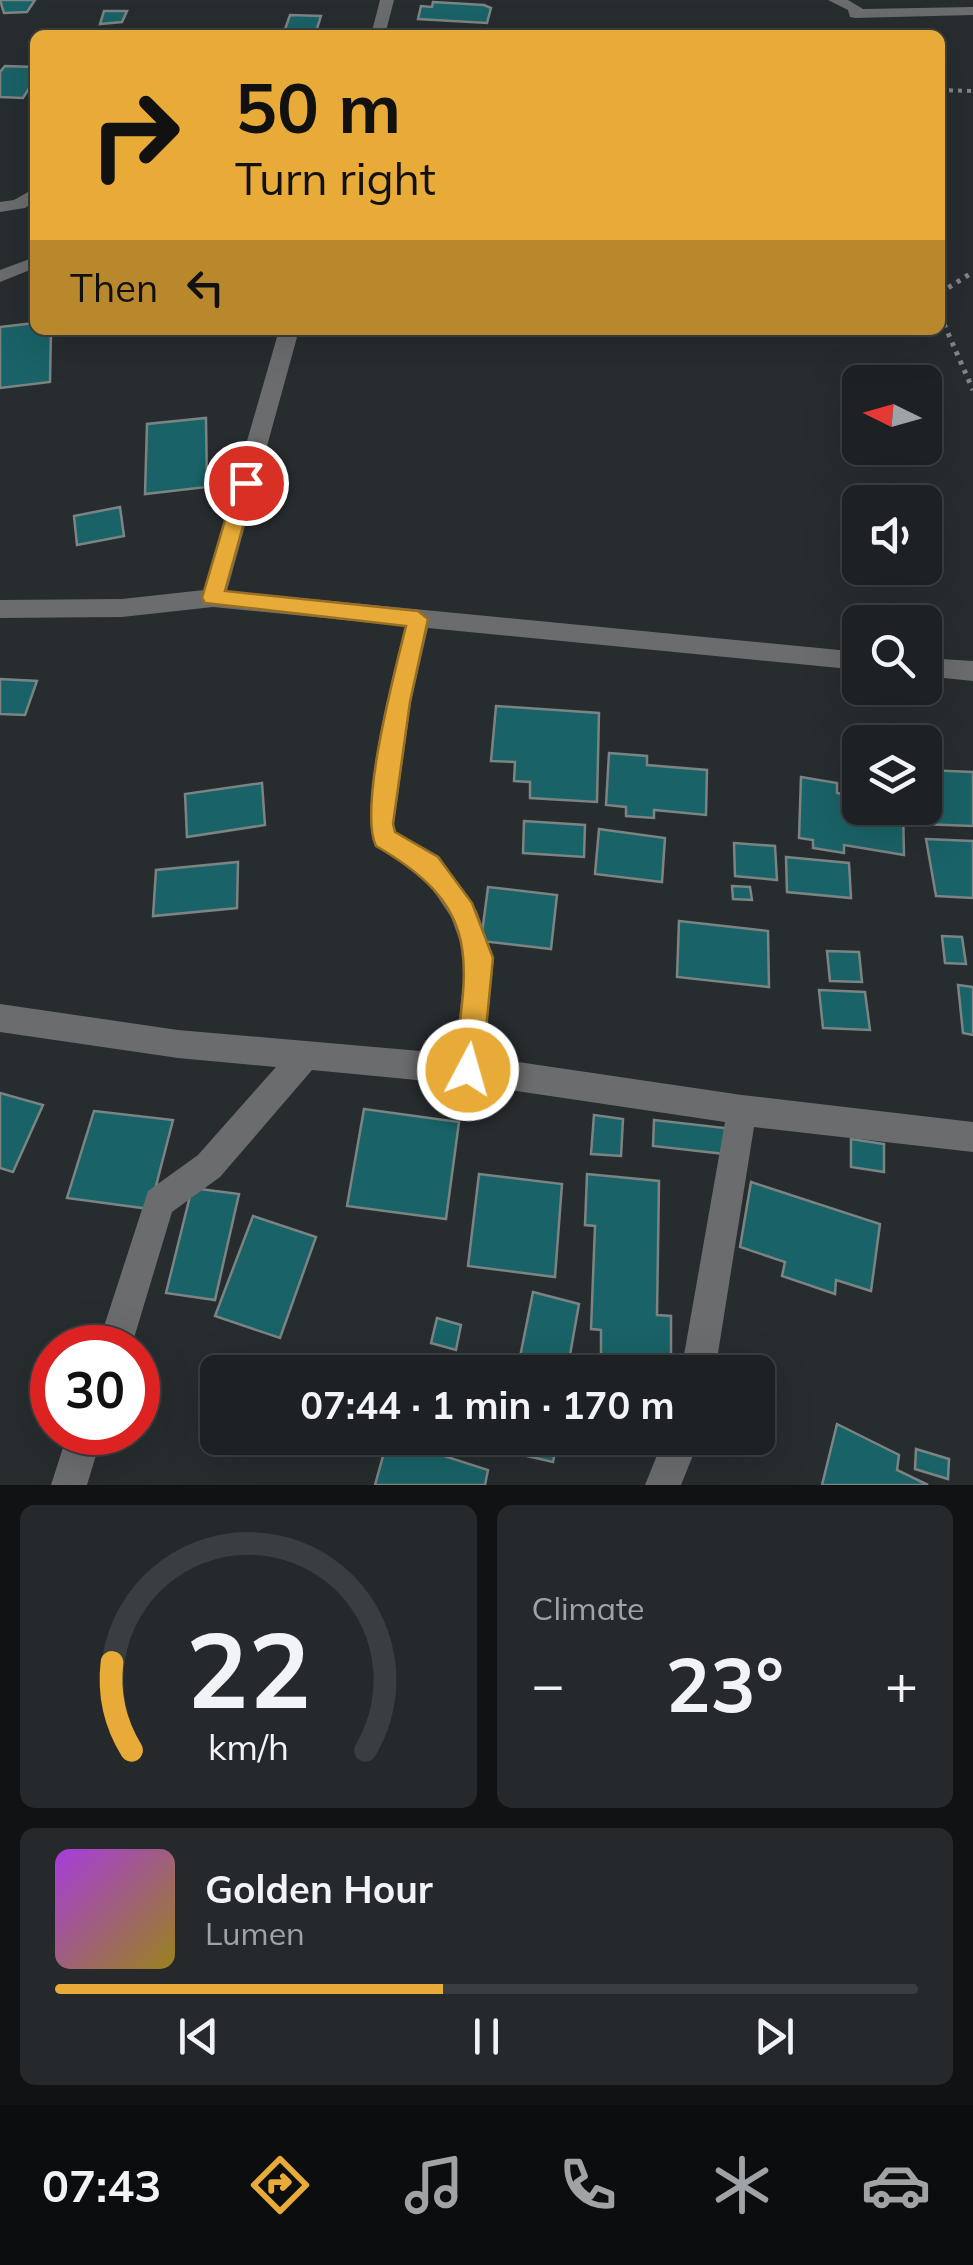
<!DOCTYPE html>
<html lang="en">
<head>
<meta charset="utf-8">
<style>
  body { margin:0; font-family:Mulish,sans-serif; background:#25292b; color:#f1f3f6; height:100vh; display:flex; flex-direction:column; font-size:38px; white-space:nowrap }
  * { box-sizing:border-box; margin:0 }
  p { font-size:32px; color:#a0a3a6 }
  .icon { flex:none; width:55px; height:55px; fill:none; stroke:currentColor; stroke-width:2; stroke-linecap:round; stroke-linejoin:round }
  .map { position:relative; height:1485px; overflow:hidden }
  .sheet { display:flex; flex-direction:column; gap:20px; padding:20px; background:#101213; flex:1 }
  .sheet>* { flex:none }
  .hud { position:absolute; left:30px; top:30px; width:915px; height:305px; border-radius:15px; box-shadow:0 10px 40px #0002,0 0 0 2px #3b3e41; background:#e8ab37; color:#111; overflow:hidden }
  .needle { width:65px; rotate:275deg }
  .controls { position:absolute; left:842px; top:365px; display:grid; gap:20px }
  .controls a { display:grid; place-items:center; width:100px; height:100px; border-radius:15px; background:#1d2123; box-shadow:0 10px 40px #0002,0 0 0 2px #3b3e41; font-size:50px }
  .speed { position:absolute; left:30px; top:1325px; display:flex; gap:20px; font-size:50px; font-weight:700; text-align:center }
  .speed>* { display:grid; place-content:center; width:130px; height:130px; border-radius:50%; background:#1d2123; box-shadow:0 10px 40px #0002,0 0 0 2px #3b3e41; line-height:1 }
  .speed .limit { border:15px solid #d22; background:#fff; color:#111 }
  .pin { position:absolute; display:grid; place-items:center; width:85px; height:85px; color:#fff; margin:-42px; border:5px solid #fff; border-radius:50%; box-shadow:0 2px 10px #0007 }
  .me { position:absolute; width:110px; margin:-55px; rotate:6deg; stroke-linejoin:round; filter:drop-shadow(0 0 8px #0008) }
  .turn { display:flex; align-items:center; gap:35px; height:210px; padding:0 40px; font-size:45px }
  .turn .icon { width:130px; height:130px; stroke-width:2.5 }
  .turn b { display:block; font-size:70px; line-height:85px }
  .then { display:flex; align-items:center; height:95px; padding:0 40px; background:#0003; gap:20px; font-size:38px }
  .big { font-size:75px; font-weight:700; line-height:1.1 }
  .sheet .widget { flex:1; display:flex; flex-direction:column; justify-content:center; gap:15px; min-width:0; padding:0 35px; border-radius:15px; background:#25292b }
  .sheet .dial { align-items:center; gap:0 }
  .dial svg { height:260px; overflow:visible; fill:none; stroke:#3b3e41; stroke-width:7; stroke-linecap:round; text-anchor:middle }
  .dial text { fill:#f1f3f6; stroke:none }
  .song { display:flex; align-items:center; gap:30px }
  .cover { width:120px; height:120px; border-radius:15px; background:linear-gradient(135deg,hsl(280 70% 55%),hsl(50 70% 35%)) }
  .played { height:10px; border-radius:5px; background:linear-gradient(90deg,#e8ab37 45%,#3b3e41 45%) }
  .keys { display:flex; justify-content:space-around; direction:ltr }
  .heat { display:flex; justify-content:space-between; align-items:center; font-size:55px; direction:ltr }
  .sheet .tiles { flex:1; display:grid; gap:20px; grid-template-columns:1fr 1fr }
  .widget:last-child { grid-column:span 2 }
  .trip { position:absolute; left:200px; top:1355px; width:575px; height:100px; border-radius:15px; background:#1d2123; box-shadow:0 10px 40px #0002,0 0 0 2px #3b3e41; font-weight:700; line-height:100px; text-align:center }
  .tabs { display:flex; height:160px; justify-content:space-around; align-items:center; background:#0c0d0e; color:#a0a3a6 }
  .tabs .icon { width:70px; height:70px }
  .tabs .active { color:#e8ab37 }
  .tabs b { font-size:45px; color:#f1f3f6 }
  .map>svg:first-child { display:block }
</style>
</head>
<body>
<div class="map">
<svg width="973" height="1485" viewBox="0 0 973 1485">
  <rect width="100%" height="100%" fill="#272c2f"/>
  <g fill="#196267" stroke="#7c8383" stroke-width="2.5">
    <polygon points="0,0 35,0 27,12 4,13"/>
    <polygon points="433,2 484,5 491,8 487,23 418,19 421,6 432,7"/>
    <polygon points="104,11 127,11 122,22 100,24"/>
    <polygon points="290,15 321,16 315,35 283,35"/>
    <polygon points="5,66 35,67 35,79 23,98 0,97 0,72"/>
    <polygon points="35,323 35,330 51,330 50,382 0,388 0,327"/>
    <polygon points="206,418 207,487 145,494 147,424"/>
    <polygon points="120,507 124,536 77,545 74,516"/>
    <polygon points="0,679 37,681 25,715 0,714"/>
    <polygon points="496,706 599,713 597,802 530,798 530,782 514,781 515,762 491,761"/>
    <polygon points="609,753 647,756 647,765 707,770 706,815 654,810 654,818 626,816 626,807 606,805"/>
    <polygon points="925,770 973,772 973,826 919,824 916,808 925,808"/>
    <polygon points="801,777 837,783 837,793 860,797 860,808 903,808 904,855 844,845 844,853 813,848 813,840 799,838"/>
    <polygon points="262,783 265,825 187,837 185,794"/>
    <polygon points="524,821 585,825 584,857 523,853"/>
    <polygon points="599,829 665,838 662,882 595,874"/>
    <polygon points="926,839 973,841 973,898 936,896"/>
    <polygon points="734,843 775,846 777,880 735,876"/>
    <polygon points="786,857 849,863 851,898 787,892"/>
    <polygon points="238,862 237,908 153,916 156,870"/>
    <polygon points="732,886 750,887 752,900 733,899"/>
    <polygon points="488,887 557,895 551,949 481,941"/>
    <polygon points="679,921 768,931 769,987 677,977"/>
    <polygon points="942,936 962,937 966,964 945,963"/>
    <polygon points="827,951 859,952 862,982 830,981"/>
    <polygon points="958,985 973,987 973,1035 963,1033"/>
    <polygon points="819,990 865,992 870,1030 823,1028"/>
    <polygon points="0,1093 43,1105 13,1172 0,1168"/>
    <polygon points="364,1109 459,1122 446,1219 347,1206"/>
    <polygon points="94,1111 173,1120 150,1209 67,1198"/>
    <polygon points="594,1115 623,1119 621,1156 591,1154"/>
    <polygon points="654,1120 725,1128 725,1154 653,1146"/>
    <polygon points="851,1139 884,1144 884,1172 851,1167"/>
    <polygon points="479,1174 562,1184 555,1277 468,1266"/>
    <polygon points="587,1174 659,1181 657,1315 671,1316 671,1366 601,1360 601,1330 591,1329 595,1226 585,1225"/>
    <polygon points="751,1182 880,1224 871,1291 836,1280 835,1294 782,1276 785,1262 740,1247"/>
    <polygon points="192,1188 239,1194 215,1300 166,1293"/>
    <polygon points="253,1216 316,1237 280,1338 215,1316"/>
    <polygon points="533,1292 579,1304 567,1372 518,1367"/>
    <polygon points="437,1318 461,1325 456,1350 431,1343"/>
    <polygon points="837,1424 899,1455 897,1470 928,1485 822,1485"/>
    <polygon points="388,1438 488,1470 485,1485 375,1485"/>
    <polygon points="530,1438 558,1438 553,1462 527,1456"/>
    <polygon points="916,1449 949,1459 948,1479 915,1469"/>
  </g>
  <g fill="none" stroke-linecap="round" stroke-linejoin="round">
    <polyline stroke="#818588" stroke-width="4" stroke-dasharray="4 5" stroke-linecap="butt" points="940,90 973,91"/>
    <g stroke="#818588" stroke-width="5" stroke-dasharray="4 6" stroke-linecap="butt">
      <polyline points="940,293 973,272"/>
      <polyline points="940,315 973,390"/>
    </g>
    <g fill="#6b6c6e" fill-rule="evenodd">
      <polygon points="380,0 394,0 385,35 371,35"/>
      <polygon points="828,0 848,0 863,9 973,7 973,15 855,18 850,17 848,10"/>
      <polygon points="35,188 35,201 25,208 0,212 0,202 14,200"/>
      <polygon points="35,257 35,268 0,282 0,270"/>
      <path d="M279 330H299L227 591 860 652V670L428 628 411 702 394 824 396 832 439 856 477 911 494 958 484 1057 742 1095 973 1122V1152L754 1127 715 1372H681L725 1122 490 1087 312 1070 220 1177 172 1212 131 1348H97L148 1191 198 1155 276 1067 178 1058 0 1032V1004L178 1030 455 1054 466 958 451 917 421 872 376 847C357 807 394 673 405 626L213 607 122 617 0 618V600L122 599 204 590Z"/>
      <polygon points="925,658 973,661 973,681 925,676"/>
      <polygon points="68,1432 103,1432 87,1485 51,1485"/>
      <polygon points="664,1438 700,1438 681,1485 645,1485"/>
    </g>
  </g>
  <path fill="#e8ab37" stroke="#976f24" stroke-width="2.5" d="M246 476 255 483 225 591 418 611 428 619 410 702 393 824 395 832 438 857 472 903 493 958 482 1070 478 1080 468 1084 458 1080 454 1070C467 961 485 909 376 846 358 808 395 671 406 626L205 603 202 598 236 483Z"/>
</svg>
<div class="controls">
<a><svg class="needle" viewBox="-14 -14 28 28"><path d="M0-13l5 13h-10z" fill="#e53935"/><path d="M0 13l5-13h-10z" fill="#a0a3a6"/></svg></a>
<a><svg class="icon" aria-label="sound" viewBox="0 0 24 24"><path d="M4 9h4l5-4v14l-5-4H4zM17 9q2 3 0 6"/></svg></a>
<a><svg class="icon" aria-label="search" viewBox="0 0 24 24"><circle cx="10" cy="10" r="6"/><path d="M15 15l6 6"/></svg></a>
<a><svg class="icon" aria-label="layers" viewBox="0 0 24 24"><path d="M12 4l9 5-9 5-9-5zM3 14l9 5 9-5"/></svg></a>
</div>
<div class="speed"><div class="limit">30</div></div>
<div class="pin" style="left:246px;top:483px;background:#d93025"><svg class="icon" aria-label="arrive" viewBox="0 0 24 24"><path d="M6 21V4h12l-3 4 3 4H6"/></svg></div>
<svg class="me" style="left:468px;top:1070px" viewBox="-20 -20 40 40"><circle r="17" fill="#e8ab37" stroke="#fff" stroke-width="3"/><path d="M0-11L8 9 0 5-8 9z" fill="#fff"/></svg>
<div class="trip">07:44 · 1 min · 170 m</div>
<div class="hud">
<div class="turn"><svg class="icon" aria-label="right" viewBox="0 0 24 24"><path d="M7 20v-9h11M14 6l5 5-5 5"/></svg><div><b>50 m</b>Turn right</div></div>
<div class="then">Then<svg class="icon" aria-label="left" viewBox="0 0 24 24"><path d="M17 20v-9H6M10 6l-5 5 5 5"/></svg></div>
</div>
</div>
<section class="sheet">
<div class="tiles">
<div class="widget dial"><svg viewBox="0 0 100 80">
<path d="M14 69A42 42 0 1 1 86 69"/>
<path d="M14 69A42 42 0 0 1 8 42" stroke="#e8ab37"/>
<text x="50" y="56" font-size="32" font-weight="700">22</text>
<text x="50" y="72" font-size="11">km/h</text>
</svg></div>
<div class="widget"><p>Climate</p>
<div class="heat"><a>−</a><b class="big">23°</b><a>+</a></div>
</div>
<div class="widget">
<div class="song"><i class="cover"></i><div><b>Golden Hour</b><p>Lumen</p></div></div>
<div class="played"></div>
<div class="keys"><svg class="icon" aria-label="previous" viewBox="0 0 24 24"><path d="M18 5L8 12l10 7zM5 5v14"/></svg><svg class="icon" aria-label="pause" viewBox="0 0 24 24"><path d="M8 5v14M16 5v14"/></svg><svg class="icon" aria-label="next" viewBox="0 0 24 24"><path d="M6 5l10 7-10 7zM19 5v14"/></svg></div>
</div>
</div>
</section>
<nav class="tabs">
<b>07:43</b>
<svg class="icon active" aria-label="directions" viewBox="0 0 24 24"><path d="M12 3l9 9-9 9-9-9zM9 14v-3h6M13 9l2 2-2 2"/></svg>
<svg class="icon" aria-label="music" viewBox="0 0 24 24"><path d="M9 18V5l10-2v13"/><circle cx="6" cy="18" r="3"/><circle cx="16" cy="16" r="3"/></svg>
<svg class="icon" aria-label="phone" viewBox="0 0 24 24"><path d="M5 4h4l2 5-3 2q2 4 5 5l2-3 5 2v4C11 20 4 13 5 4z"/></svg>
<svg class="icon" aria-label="climate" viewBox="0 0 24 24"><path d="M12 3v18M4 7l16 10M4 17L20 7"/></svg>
<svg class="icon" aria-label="car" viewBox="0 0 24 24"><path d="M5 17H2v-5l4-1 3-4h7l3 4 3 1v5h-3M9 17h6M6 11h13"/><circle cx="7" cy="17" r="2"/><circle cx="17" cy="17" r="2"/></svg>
</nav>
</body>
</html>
